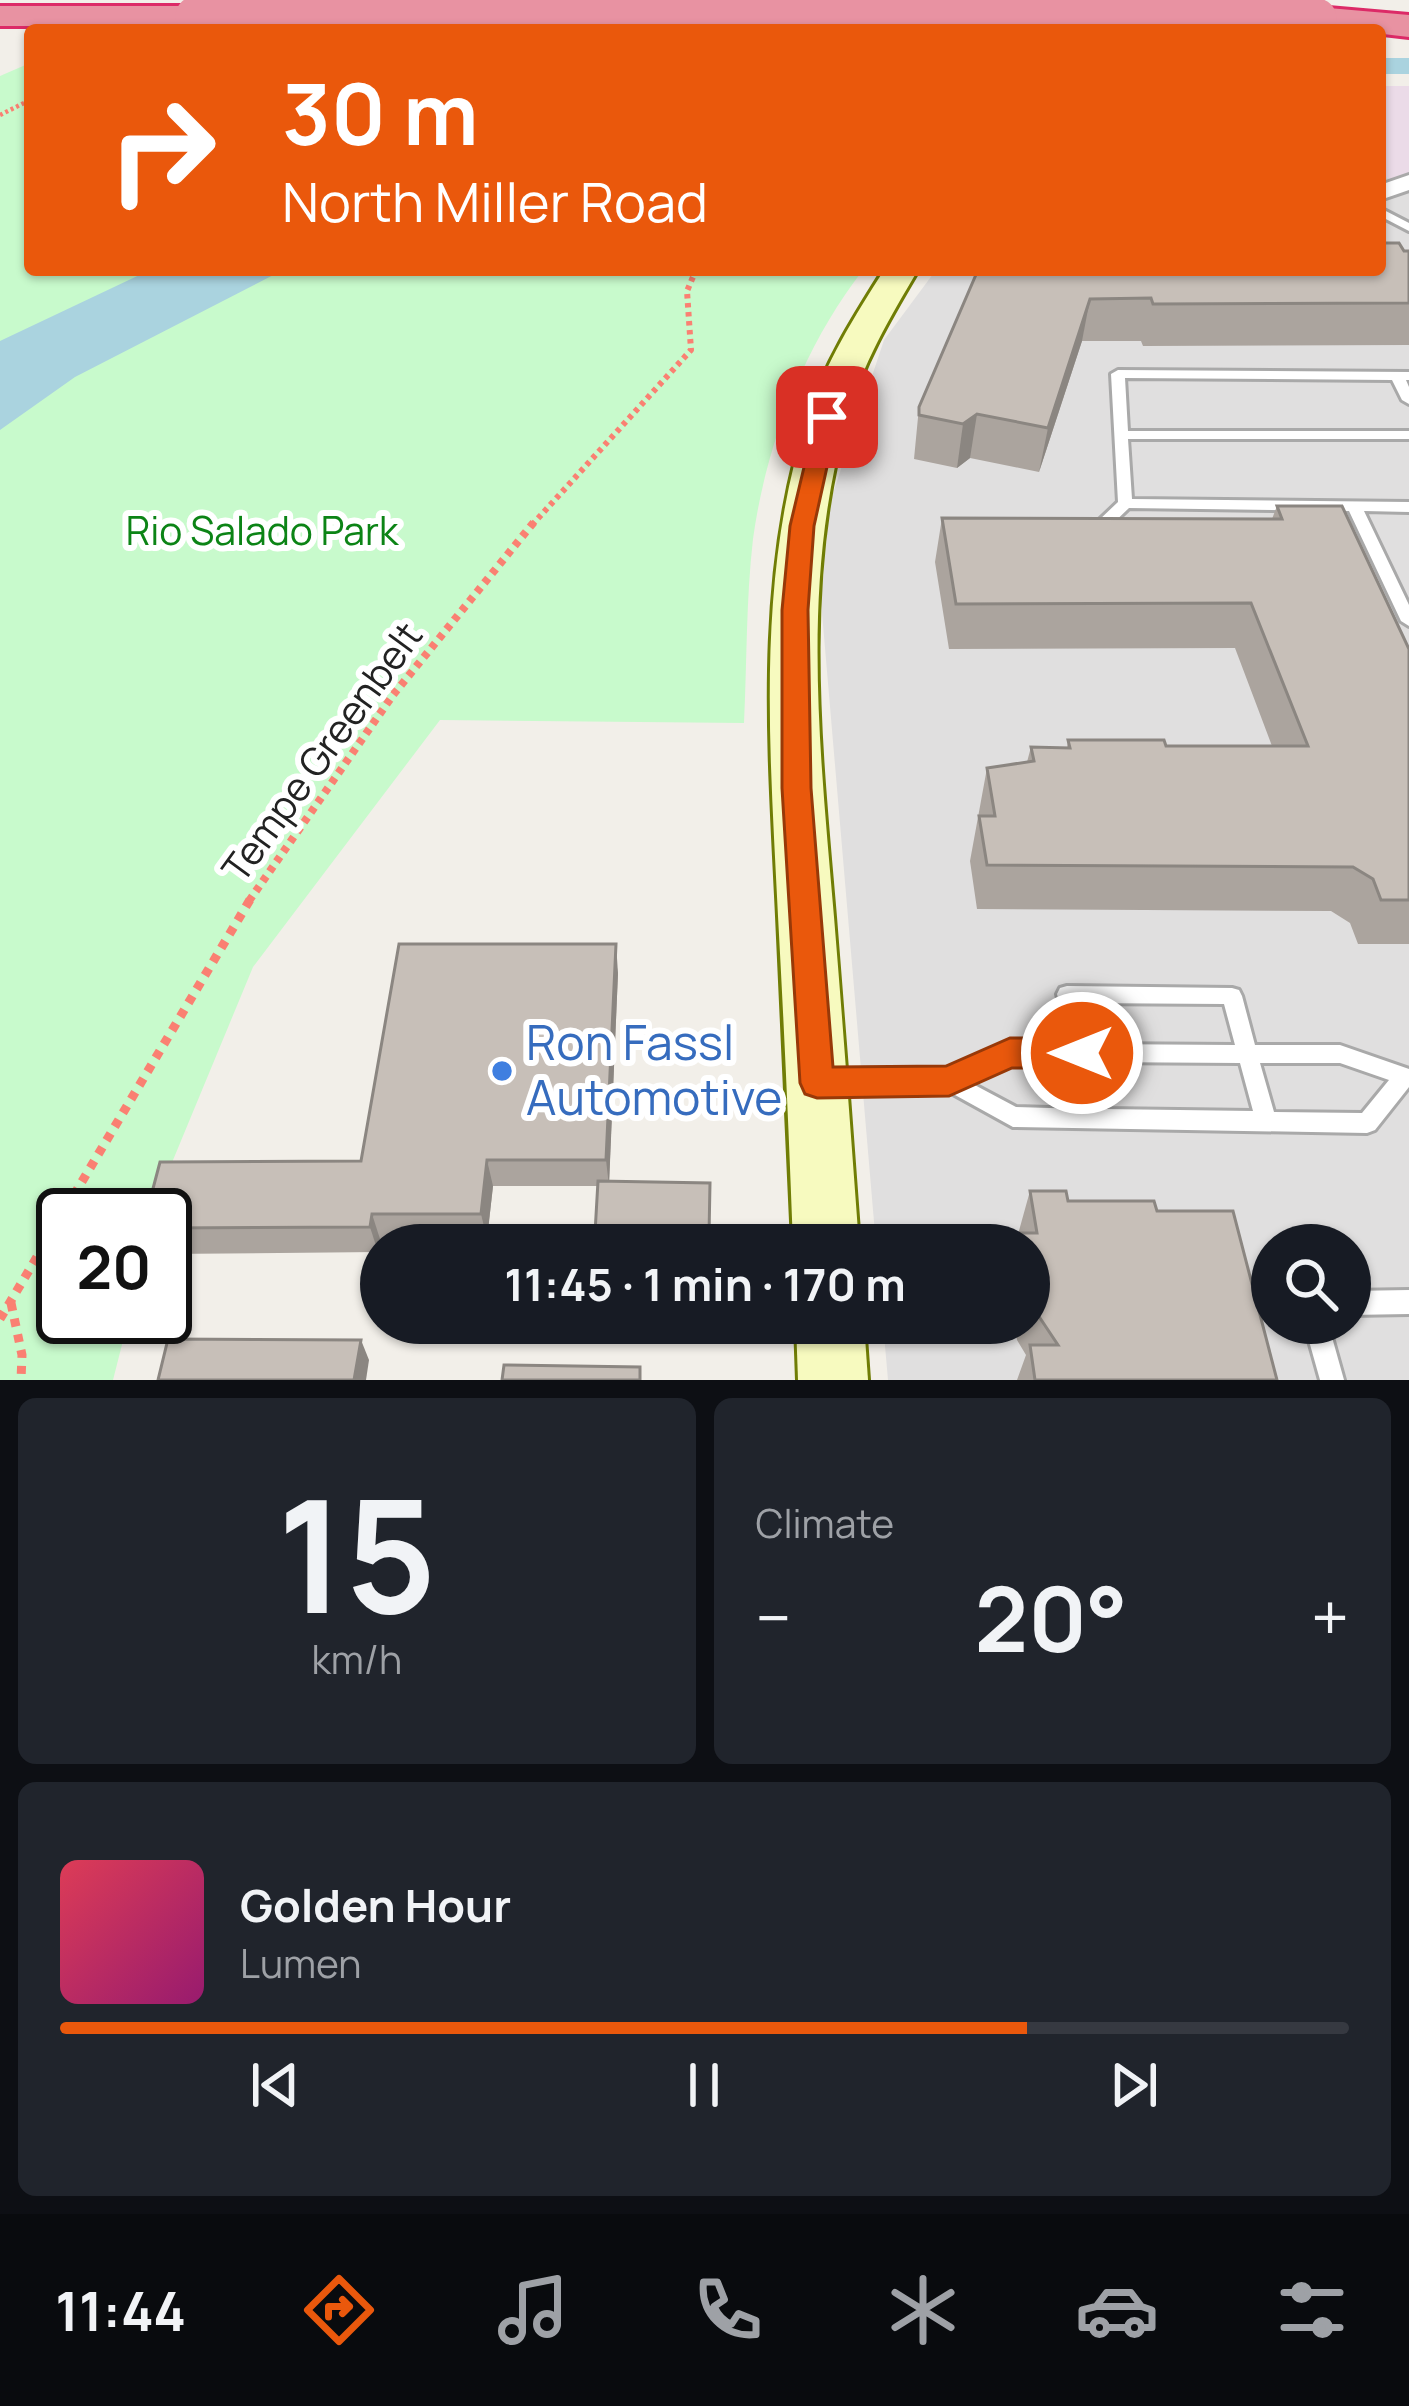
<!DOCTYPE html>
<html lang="en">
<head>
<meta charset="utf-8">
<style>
  body { margin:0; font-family:Manrope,sans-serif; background:#20242c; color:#f1f3f6; height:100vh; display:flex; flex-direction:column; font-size:45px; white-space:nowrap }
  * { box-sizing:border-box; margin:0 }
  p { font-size:39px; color:#9ea1a6 }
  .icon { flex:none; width:66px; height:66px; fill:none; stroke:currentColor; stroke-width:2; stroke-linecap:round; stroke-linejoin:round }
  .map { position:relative; height:1380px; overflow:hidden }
  .sheet { display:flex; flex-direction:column; gap:18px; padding:18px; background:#0d0f14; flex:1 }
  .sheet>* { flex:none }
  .banner { position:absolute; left:24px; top:24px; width:1362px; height:252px; border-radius:12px; box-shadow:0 3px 9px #0004; background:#ea580c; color:#fff; overflow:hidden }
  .fabs { position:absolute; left:1251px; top:1224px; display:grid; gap:24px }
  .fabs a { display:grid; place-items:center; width:120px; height:120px; border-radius:50%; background:#171b24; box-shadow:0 3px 9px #0004; font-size:60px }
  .speed { position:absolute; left:36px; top:1188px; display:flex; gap:24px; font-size:60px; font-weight:700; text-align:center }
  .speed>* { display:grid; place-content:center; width:156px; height:156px; border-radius:50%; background:#171b24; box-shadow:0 3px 9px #0004; line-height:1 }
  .speed .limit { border:6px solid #111; border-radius:18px; background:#fff; color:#111 }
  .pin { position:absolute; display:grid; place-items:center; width:102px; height:102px; color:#fff; margin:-51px; border-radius:24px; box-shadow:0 6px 18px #0006 }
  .me { position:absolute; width:132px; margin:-66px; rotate:270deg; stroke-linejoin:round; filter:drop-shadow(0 0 9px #0008) }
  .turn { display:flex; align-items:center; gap:42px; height:252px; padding:0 60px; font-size:54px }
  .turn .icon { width:156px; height:156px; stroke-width:2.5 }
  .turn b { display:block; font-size:84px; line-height:102px }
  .big { font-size:90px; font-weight:700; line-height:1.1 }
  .sheet .widget { flex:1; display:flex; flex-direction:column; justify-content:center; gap:18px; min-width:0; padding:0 42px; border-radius:18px; background:#20242c }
  .sheet .dial { align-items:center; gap:0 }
  .dial b { font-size:156px; line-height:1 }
  .song { display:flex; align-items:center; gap:36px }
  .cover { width:144px; height:144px; border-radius:18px; background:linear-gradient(135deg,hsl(350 70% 55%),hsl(320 70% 35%)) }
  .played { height:12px; border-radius:6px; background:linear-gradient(90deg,#ea580c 75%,#363941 75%) }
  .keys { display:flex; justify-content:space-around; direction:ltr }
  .heat { display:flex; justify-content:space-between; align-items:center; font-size:66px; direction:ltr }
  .sheet .tiles { flex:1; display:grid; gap:18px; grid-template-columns:1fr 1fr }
  .widget:last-child { grid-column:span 2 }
  .trip { position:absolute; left:360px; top:1224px; width:690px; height:120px; border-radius:60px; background:#171b24; box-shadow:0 3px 9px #0004; font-weight:700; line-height:120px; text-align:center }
  .dock { display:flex; height:192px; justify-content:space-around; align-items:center; background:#090b0e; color:#9ea1a6 }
  .dock .icon { width:84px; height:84px }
  .dock .current { color:#ea580c }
  .dock b { font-size:54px; color:#f1f3f6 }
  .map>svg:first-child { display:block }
</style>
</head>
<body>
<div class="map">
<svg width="1409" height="1380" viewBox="0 0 1409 1380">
  <rect width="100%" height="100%" fill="#f2efe9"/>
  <path fill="#e0dfdf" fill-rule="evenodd" d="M1380 174 1409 188V1380H888L883 1323H1029V1245H876L821 601 830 502 884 340 936 270H1380ZM1272 1245H1350V1323H1272Z"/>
  <polygon fill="#ebdbe8" points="1380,86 1409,86 1409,188 1380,174"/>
  <path fill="#c8facc" d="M30 63V270H863C804 346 766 444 753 539 746 599 747 662 744 723L440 720 253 967 166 1177 156 1215H63V1317H129L113 1380H0V76Z"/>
  <polygon fill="#aad3df" points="150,270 283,270 75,377 0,430 0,341"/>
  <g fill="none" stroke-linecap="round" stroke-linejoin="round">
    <rect fill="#aad3df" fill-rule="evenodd" x="1380" y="58" width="29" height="16"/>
    <g stroke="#a9a9a9" stroke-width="6">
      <g id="lane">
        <polygon points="1380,208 1409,223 1409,231 1380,216"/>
        <polygon points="1118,370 1409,372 1409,380 1406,380 1409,387 1409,404 1402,400 1392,380 1125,378 1128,431 1409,431 1409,439 1128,439 1132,499 1409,502 1409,512 1364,511 1409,605 1409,626 1401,621 1349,511 1129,508 1107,529 1090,529 1088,526 1090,523 1098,521 1118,502 1111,374"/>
        <path d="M1067 986 1232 988 1239 990 1242 996 1255 1045H1340L1409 1069V1087L1375 1130 1367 1133 1013 1127 946 1090 824 1092 817 1090 814 1083 817 1076 824 1074 948 1072 1010 1044H1069L1057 994 1060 988ZM1079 1003 1224 1004 1235 1045 1089 1044ZM1012 1062H1073L1083 1109 1016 1107 969 1082ZM1093 1062 1240 1063 1253 1111 1104 1109ZM1260 1063H1340L1389 1080 1362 1113 1274 1112Z"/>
        <polygon points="1409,1290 1409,1314 1350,1315 1350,1291"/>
        <polygon points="1304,1323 1328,1323 1344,1380 1320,1380"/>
      </g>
    </g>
    <g stroke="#a9a9a9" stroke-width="6">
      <polygon id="street" points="1409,175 1409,190 1380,200 1380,185"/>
    </g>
    <g stroke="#707d05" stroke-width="6">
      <g id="secondary">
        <path d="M884 270H918C890 317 862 365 847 418 800 581 820 751 834 917 843 1026 851 1136 859 1245H793C789 1135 784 1025 778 916 770 749 755 577 808 416 825 363 855 316 884 270Z"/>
        <polygon points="796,1323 864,1323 868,1380 798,1380"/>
      </g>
    </g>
    <g stroke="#dc2a67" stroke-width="6">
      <g id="highway">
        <polygon points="0,6 195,6 207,9 212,16 207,23 195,26 0,26"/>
        <polygon points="1317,7 1409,15 1409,37 1305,25 1299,18 1305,11"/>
      </g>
    </g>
    <polyline stroke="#fa8072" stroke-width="4.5" stroke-dasharray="3 3" stroke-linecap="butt" points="0,115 30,100"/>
    <polyline stroke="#fa8072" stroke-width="6" stroke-dasharray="4.5 4.5" stroke-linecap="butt" points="532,525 691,350 687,291 696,270"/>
    <polyline stroke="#fa8072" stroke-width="8" stroke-dasharray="6 6" stroke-linecap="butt" points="249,901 393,695 534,522"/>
    <g stroke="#fa8072" stroke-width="9" stroke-dasharray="8 8" stroke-linecap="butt">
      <polyline points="11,1303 22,1355 21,1380"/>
      <polyline points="0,1319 251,898"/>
    </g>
    <use href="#lane" fill="#fff" fill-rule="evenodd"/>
    <use href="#street" fill="#fff" fill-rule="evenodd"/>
    <use href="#secondary" fill="#f7fabf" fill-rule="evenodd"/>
    <use href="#highway" fill="#e892a2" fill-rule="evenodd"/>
    <g stroke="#dc2a67" stroke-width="42" stroke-linecap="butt">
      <polyline id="highway-bridge" points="195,16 1317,18"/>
    </g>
    <use href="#highway-bridge" stroke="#e892a2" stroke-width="39"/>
  </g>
  <g fill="#aba49e">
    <polygon points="1409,251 1409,345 1143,346 1141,341 1082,341 1039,472 970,458 957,468 914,459 919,407 978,270"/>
    <polygon points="1277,506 1409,649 1409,944 1358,944 1350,923 1331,911 977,909 970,861 987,768 1027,762 1031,747 1067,748 1068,740 1166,746 1272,746 1235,648 949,649 935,562 942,518 1272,519"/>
    <polygon points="618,973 609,1181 710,1183 709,1243 595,1241 598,1186 493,1186 487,1239 380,1239 378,1252 165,1254 165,1215 361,1161"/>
    <polygon points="1030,1191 1068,1201 1157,1211 1277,1380 1017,1380 1026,1355 1017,1340 1014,1323 1029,1323 1029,1245 1015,1245"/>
  </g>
  <g fill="#8b8681">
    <polygon points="1090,299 1082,341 1039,472 1048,428"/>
    <polygon points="977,414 970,458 957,468 963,424"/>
    <polygon points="616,944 618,973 609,1186 606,1160"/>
    <polygon points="487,1160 493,1186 487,1239 481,1214"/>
    <polygon points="372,1214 380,1239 378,1252 370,1227"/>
    <polygon points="361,1340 369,1360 366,1380 354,1380"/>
  </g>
  <g fill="#c7bfb8" stroke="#8b8681" stroke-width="3">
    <polygon points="1380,243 1399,243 1404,251 1409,251 1409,303 1153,304 1151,298 1090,299 1048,428 977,414 963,424 919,415 919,407 978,270 1380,270"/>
    <polygon points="1277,506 1342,506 1409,649 1409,900 1381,900 1373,879 1353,867 987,865 979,816 995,816 987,768 1034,761 1031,747 1070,748 1068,740 1164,740 1166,746 1308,746 1251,603 956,604 942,518 1282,519"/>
    <polygon points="399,944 616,944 606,1160 487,1160 481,1214 372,1214 370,1227 165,1228 165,1215 146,1215 160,1162 361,1161"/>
    <polygon points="598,1181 710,1183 709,1235 595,1233"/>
    <polygon points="1030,1191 1066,1191 1068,1201 1154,1201 1157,1211 1233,1211 1277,1380 1035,1380 1030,1345 1058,1345 1030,1303 1029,1245 1021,1245 1019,1233 1037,1233"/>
    <polygon points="168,1339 361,1340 354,1380 158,1380"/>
    <polygon points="504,1365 640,1367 640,1380 502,1380"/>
  </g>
  <polygon fill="#ea580c" stroke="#983908" stroke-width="3" points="827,411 838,417 814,526 808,610 811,788 833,1067 946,1066 1010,1038 1082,1038 1093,1043 1098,1053 1093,1064 1082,1068 1012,1068 949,1096 817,1098 805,1094 800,1083 782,788 782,610 790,526 816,417"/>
  <circle fill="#3f7fe0" stroke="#fff" stroke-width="4.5" cx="502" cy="1071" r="12"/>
  <g text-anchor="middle" stroke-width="12" stroke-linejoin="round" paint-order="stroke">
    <g font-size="39" fill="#0c8416" stroke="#fff">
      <text x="262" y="545">Rio Salado Park</text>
    </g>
    <g font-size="39" fill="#222" stroke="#fff">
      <text transform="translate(322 752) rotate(-54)" y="14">Tempe Greenbelt</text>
    </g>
    <g font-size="48" fill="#366cbe" stroke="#fff" text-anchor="start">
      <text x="526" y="1060">Ron Fassl<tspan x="526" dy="55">Automotive</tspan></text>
    </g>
  </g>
</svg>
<div class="fabs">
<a><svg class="icon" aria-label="search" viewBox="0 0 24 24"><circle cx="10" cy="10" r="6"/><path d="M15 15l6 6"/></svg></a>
</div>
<div class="speed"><div class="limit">20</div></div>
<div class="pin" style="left:827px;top:417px;background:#d93025"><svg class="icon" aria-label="arrive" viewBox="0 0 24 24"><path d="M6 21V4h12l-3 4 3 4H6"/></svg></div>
<svg class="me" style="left:1082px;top:1053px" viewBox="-20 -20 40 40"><circle r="17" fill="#ea580c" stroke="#fff" stroke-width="3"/><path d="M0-11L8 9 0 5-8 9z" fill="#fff"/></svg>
<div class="trip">11:45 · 1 min · 170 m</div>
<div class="banner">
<div class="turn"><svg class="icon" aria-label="right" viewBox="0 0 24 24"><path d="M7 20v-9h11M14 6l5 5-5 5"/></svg><div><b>30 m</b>North Miller Road</div></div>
</div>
</div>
<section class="sheet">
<div class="tiles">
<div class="widget dial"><b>15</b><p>km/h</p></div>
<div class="widget"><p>Climate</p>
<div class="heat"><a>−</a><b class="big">20°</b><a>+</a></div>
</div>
<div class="widget">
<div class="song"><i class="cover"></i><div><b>Golden Hour</b><p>Lumen</p></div></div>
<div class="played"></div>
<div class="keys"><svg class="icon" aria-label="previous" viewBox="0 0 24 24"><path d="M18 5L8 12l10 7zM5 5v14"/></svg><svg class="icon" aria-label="pause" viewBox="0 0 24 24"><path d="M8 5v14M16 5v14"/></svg><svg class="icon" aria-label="next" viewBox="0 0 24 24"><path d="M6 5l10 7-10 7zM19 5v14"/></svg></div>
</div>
</div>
</section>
<nav class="dock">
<b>11:44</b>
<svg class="icon current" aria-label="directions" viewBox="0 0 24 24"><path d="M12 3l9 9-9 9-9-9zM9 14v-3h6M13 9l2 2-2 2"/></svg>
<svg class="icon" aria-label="music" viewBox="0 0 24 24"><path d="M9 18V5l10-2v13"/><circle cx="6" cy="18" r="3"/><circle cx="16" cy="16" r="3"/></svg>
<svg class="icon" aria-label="phone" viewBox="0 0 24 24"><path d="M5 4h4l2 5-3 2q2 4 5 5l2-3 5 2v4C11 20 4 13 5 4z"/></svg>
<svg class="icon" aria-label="climate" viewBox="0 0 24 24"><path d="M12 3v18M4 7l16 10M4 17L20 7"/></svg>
<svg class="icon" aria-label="car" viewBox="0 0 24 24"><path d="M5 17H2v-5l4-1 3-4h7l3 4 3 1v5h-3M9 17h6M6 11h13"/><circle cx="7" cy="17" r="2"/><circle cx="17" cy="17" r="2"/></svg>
<svg class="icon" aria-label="filters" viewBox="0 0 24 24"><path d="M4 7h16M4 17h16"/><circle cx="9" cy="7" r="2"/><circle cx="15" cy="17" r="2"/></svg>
</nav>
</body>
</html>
